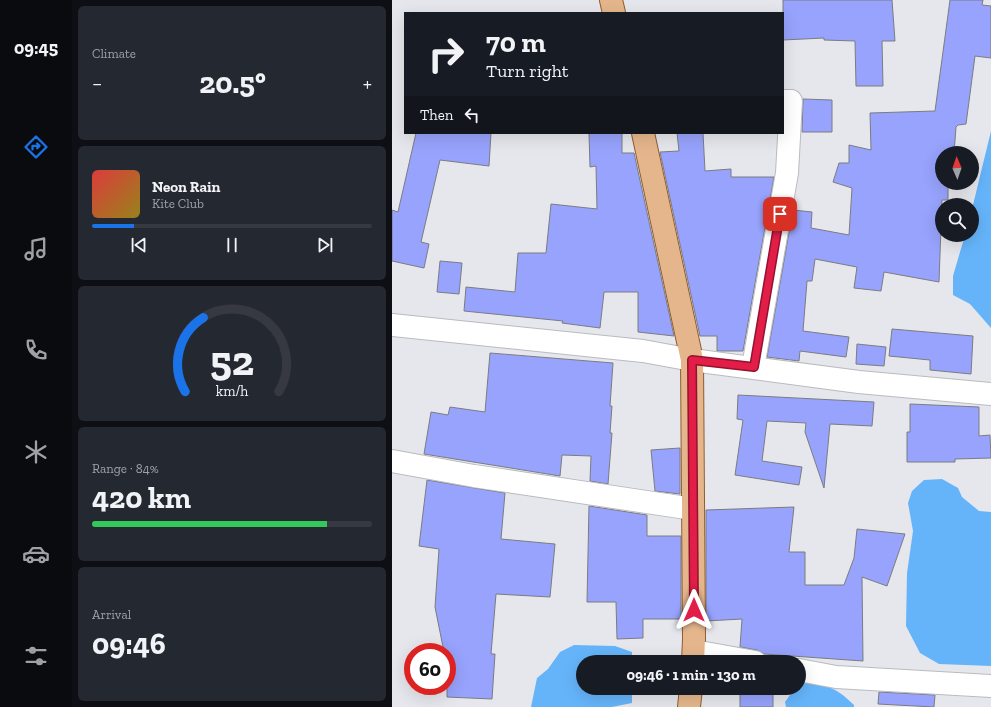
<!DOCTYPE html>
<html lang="en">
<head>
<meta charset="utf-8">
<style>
  body { margin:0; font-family:"Zilla Slab",serif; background:#242831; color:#f1f3f6; height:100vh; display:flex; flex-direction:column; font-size:15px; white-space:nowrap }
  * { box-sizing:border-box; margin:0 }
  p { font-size:13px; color:#9ea1a6 }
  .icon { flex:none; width:22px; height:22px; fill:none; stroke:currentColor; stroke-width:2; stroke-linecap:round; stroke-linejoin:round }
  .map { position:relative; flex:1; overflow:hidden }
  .panel { display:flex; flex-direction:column; gap:6px; padding:6px; background:#0d0f14; width:320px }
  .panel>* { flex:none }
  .banner { position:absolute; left:12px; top:12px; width:380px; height:122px; border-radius:0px; box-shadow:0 4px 16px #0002; background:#171b24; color:#f1f3f6; overflow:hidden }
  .needle { width:26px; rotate:358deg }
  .controls { position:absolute; left:543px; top:146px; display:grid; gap:8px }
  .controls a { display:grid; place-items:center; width:44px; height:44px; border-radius:50%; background:#171b24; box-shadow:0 4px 16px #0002; font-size:20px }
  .speed { position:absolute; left:12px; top:643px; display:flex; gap:8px; font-size:20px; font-weight:700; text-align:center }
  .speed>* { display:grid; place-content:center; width:52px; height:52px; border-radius:50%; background:#171b24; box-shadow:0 4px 16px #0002; line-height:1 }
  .speed .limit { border:6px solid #d22; background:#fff; color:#111 }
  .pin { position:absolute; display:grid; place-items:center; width:34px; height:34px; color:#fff; margin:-17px; border-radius:8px; box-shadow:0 2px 6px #0006 }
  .me { position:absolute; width:44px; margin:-22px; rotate:0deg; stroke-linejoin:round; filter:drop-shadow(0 0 3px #0008) }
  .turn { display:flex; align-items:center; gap:14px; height:84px; padding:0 16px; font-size:18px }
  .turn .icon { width:52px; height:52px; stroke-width:2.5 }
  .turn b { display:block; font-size:28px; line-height:34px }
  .then { display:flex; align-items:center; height:38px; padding:0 16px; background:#0003; gap:8px; font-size:15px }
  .big { font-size:30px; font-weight:800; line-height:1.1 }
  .panel .tile { flex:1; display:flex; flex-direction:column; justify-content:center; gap:6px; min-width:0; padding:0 14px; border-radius:6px; background:#242831 }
  .panel .dial { align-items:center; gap:0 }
  .dial svg { height:104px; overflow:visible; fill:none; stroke:#363941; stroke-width:7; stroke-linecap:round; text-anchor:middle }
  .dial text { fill:#f1f3f6; stroke:none }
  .song { display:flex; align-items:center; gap:12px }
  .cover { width:48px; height:48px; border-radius:6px; background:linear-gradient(135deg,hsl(0 70% 55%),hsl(50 70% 35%)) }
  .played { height:4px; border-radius:2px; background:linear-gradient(90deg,#1a73e8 15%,#363941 15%) }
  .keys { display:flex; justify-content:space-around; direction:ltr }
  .heat { display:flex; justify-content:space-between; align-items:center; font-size:22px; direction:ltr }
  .charge { height:6px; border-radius:3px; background:linear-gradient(90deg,#34c759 84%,#363941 0) }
  .trip { position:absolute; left:184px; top:655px; width:230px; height:40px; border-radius:20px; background:#171b24; box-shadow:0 4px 16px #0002; font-weight:800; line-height:40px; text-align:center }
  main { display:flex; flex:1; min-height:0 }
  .dock { display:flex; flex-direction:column; width:72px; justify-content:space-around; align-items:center; background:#090b0e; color:#9ea1a6 }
  .dock .icon { width:28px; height:28px }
  .dock .active { color:#1a73e8 }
  .dock b { font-size:18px; color:#f1f3f6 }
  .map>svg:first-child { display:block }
</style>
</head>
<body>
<main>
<nav class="dock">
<b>09:45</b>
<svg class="icon active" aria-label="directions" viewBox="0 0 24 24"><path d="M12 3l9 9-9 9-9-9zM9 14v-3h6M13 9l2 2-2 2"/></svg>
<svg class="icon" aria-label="music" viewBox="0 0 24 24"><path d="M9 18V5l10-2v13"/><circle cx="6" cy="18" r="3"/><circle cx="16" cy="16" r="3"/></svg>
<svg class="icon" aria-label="phone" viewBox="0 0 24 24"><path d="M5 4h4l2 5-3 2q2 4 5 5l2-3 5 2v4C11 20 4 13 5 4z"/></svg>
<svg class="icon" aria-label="climate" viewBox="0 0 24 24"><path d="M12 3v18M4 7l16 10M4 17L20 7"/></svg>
<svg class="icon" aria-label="car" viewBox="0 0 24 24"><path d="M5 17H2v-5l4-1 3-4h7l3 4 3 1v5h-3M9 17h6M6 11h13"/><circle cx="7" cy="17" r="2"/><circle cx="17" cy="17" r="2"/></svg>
<svg class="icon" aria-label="filters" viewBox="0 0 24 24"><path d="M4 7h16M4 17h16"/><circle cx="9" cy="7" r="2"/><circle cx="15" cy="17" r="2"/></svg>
</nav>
<section class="panel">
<div class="tile"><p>Climate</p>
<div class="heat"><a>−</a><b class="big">20.5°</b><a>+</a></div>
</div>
<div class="tile">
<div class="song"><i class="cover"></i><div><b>Neon Rain</b><p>Kite Club</p></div></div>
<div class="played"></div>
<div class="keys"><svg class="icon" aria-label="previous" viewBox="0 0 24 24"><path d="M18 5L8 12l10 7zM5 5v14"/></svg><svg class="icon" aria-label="pause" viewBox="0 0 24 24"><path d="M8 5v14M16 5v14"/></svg><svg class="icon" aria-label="next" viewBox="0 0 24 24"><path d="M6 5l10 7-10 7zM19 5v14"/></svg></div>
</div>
<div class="tile dial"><svg viewBox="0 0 100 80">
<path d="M14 69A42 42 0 1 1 86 69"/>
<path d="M14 69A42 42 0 0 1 28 12" stroke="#1a73e8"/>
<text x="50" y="56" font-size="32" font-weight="700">52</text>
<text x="50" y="72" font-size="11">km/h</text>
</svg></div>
<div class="tile"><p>Range · 84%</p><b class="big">420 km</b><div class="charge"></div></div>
<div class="tile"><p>Arrival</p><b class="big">09:46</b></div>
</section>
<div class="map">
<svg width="599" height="707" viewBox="0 0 599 707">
  <rect width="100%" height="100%" fill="#e6e7ec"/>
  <g fill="#65b4fa">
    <polygon points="599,131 599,328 578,304 561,295 561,276 573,235 580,235 580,209"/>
    <polygon points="550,479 566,488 570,497 587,511 599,512 599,666 547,664 528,653 514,626 515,573 521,531 516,503 520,491 532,480"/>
    <polygon points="182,645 223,646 240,652 240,662 191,662 191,688 240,688 240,703 220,707 139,707 145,678 156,669 168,652"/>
    <path d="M407 682C433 684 443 686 462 705V707H394L393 702 403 688H407Z"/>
  </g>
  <g fill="#97a3fc" stroke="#7b7c81">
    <polygon points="391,0 500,0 503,41 490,41 491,86 464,86 463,41 432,40 432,38 391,40"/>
    <polygon points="558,0 591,0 590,5 599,6 599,58 583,56 574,124 566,125 564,127 562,153 550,153 550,183 560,183 559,185 556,184 556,200 550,200 547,282 492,272 489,291 462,288 465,267 423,259 420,281 415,281 411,331 457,337 454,357 408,351 407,361 375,357 401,210 420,212 419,228 457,235 460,188 441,182 447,163 457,163 457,145 479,150 478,113 543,111"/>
    <polygon points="411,99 440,100 440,132 410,132"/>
    <polygon points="24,133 99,133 97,166 48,160 29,242 37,244 32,268 0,261 0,210 6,212"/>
    <polygon points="197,133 230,133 230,153 242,153 282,336 246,332 246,292 212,292 208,328 170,323 171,321 72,311 74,287 123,292 126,253 154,253 159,204 205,209 204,166 198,167"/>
    <polygon points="285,133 311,133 313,171 339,169 339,177 382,177 351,351 325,351 325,336 308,336 268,152 287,151"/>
    <polygon points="48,261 70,263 67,294 45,292"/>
    <polygon points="500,329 581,336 579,374 538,370 538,360 497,356"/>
    <polygon points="465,344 494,347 492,366 464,364"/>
    <polygon points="98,353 221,363 218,406 220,406 218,433 220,433 216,484 198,481 199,456 170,455 168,476 32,454 39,412 56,415 58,407 93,412"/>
    <polygon points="346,395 482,402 480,426 438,424 432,488 413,432 414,423 375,421 370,461 410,467 407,485 343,475 351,420 345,419"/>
    <polygon points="518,404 587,407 587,436 598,435 599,458 563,459 563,462 515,462 515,432 518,432"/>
    <polygon points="288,448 288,494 263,491 259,450"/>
    <polygon points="35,480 113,493 109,539 163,544 158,597 104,594 99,654 103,654 100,699 55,697 55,652 52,652 43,607 47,549 27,546"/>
    <polygon points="197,506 255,515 255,536 289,536 289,619 251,619 251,638 225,639 224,602 195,602"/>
    <polygon points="402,507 397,552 413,552 413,585 452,585 462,558 465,529 513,534 495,586 470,577 471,661 372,654 365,650 348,647 350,619 314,621 314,510"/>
    <rect x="348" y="688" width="33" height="19"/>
    <polygon points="487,692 543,695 542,707 486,704"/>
  </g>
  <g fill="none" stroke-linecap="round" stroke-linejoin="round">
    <g stroke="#babbbf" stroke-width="24">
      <g id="street">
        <polyline points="0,325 251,351 300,360 467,382 599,394"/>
        <polyline points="361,367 395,173 399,101 391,101"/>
        <polyline points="0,461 82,476 301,509"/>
        <polyline points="302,651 363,662"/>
        <polyline points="407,670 444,677 599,686"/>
      </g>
    </g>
    <g stroke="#905d30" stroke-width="24">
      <g id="primary">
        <polyline points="219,0 222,13"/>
        <polyline points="251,133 300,360 302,639 301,662"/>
        <polyline points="297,707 299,688"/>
      </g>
    </g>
    <use href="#street" stroke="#fff" stroke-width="22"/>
    <use href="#primary" stroke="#e5b68c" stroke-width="22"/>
  </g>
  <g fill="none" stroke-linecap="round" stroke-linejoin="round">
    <g stroke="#92132f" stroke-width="10">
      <polyline id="route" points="302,610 300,360 362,367 388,214"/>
    </g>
    <use href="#route" stroke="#e11d48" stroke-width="7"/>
  </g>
</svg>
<div class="controls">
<a><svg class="needle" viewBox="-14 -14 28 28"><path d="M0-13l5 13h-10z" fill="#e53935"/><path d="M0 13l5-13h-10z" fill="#9ea1a6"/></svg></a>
<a><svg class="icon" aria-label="search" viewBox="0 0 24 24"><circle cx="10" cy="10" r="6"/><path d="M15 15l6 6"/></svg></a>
</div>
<div class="speed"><div class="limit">60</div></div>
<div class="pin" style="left:388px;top:214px;background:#d93025"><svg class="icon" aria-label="arrive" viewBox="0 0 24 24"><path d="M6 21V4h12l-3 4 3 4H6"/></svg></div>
<svg class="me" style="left:302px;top:610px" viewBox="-20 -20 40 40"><path d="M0-17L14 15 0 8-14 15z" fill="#e11d48" stroke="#fff" stroke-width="4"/></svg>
<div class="trip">09:46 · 1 min · 130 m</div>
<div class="banner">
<div class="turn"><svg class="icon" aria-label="right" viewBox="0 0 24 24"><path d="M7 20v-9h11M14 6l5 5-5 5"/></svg><div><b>70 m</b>Turn right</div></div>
<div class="then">Then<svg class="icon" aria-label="left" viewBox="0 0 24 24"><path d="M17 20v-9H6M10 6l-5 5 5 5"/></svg></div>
</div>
</div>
</main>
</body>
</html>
